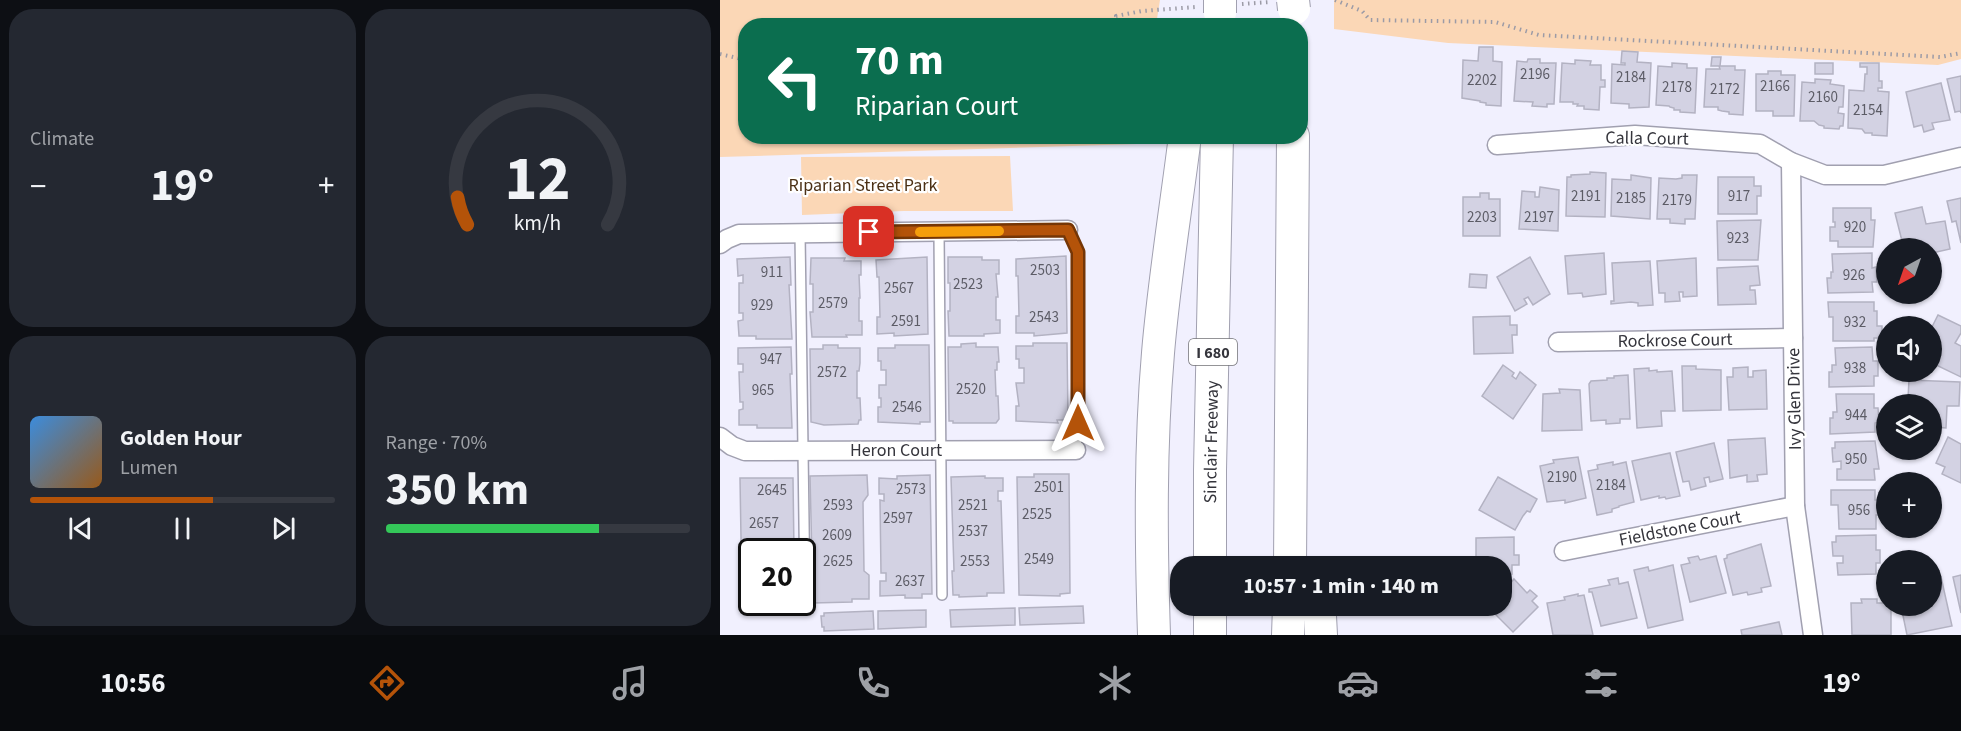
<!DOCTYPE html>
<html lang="en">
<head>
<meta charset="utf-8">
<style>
  body { margin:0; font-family:"Source Sans 3",sans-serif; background:#242831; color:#f1f3f6; height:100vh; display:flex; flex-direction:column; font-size:22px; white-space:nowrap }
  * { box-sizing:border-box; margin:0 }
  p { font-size:20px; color:#9ea1a6 }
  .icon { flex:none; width:33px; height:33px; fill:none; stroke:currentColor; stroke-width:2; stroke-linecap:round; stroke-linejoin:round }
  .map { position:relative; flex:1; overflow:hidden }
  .details { display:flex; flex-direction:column; gap:9px; padding:9px; background:#0d0f14; width:720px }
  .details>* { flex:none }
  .top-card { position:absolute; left:18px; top:18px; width:570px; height:126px; border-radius:24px; box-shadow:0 2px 4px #0004; background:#0b6e4f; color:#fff; overflow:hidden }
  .needle { width:39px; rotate:220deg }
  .fabs { position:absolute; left:1156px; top:238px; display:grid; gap:12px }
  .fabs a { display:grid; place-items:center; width:66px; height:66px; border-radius:50%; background:#171b24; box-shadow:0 2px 4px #0004; font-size:30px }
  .speed { position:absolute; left:18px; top:538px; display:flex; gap:12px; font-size:30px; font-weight:700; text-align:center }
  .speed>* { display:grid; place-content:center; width:78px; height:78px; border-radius:50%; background:#171b24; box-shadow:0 2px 4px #0004; line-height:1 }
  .speed .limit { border:3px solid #111; border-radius:9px; background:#fff; color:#111 }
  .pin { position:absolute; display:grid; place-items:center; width:51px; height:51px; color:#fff; margin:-26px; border-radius:12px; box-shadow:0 3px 9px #0006 }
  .me { position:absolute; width:66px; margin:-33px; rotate:0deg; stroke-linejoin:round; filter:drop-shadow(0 0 4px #0008) }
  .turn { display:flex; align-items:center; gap:21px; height:126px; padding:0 18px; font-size:27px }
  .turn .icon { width:78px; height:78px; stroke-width:2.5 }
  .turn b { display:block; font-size:42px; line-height:51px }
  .big { font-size:45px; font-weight:700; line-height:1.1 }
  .details .tile { flex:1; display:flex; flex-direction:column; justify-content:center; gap:9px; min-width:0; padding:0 21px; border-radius:24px; background:#242831 }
  .details .dial { align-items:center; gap:0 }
  .dial svg { height:156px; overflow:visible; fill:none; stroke:#363941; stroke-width:7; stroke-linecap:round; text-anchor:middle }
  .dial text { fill:#f1f3f6; stroke:none }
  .song { display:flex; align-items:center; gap:18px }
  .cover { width:72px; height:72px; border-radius:9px; background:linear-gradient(135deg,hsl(210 70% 55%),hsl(30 70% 35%)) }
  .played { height:6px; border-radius:3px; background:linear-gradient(90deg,#b45309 60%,#363941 60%) }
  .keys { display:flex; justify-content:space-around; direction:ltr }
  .heat { display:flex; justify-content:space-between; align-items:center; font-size:33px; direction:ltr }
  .charge { height:9px; border-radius:4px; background:linear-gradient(90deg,#34c759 70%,#363941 0) }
  .details .tiles { flex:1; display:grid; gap:9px; grid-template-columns:repeat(2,1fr) }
  .trip { position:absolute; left:450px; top:556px; width:342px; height:60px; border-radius:24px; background:#171b24; box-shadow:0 2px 4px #0004; font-weight:700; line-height:60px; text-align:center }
  .menu { display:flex; height:96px; justify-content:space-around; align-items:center; background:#090b0e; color:#9ea1a6 }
  .menu .icon { width:42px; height:42px }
  .menu .active { color:#b45309 }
  .menu b { font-size:27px; color:#f1f3f6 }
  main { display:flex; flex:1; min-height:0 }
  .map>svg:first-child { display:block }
</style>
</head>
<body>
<main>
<section class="details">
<div class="tiles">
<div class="tile"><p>Climate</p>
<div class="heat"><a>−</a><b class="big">19°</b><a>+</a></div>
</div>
<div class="tile dial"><svg viewBox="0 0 100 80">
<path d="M14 69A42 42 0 1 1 86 69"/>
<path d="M14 69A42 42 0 0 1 9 55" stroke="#b45309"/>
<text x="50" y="56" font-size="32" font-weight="700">12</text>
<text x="50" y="72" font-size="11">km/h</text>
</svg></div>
<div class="tile">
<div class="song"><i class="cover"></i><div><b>Golden Hour</b><p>Lumen</p></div></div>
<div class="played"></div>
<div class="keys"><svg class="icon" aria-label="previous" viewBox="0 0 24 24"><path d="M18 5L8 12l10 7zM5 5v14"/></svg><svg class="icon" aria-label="pause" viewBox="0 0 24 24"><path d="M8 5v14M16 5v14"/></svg><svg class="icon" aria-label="next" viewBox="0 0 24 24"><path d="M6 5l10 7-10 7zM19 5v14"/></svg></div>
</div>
<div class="tile"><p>Range · 70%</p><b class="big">350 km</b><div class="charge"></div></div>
</div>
</section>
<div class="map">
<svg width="1241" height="635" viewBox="0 0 1241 635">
  <rect width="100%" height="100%" fill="#f1f0fe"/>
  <g fill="#fbd7b6">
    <polygon points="0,0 440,0 436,25 26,26 26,136 418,137 417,144 0,157"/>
    <polygon points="614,0 1241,0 1241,59 1218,65 728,43 614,29"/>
    <polygon points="290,156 293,211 184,211 82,215 81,157"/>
  </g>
  <g fill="#d3d2e3" stroke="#b3b2c2" stroke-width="1.5">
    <polygon points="759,47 773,47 773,61 782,62 781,106 766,105 766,103 760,102 760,101 742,98 743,60 758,61"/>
    <polygon points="902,51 918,52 917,62 931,63 929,107 909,108 909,104 891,103 892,64 905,65 905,63 901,63"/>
    <polygon points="992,57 1001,57 1000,66 1015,66 1015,70 1025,70 1023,115 1009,114 1009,112 1002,111 998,110 998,107 984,107 986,69 1000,69 999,66 991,66"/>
    <polygon points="808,59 820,59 820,63 836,63 834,104 827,104 827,107 812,106 813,102 794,101 797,61 807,62"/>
    <polygon points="855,60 871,61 870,65 881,65 881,80 885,80 885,87 880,87 879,110 864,109 864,106 857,106 858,104 853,104 853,102 840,102 842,63 855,64"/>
    <polygon points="952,63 967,64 967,68 977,68 975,113 960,112 960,110 954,110 954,108 950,107 949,106 936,105 938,66 952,67"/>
    <rect x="1095" y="63" width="18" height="11"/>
    <polygon points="1140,63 1159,63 1159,81 1162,81 1162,88 1158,88 1158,91 1169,92 1167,136 1152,135 1152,133 1145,133 1142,129 1128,128 1129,90 1144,91 1145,74 1147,74 1147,67 1140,67"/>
    <polygon points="1048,71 1061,71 1061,75 1075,75 1074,116 1053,116 1053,111 1036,111 1036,74 1048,74"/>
    <polygon points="1241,76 1241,113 1240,111 1235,112 1227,79"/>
    <polygon points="1095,79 1111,80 1110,84 1124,86 1123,107 1119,107 1118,113 1124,114 1123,126 1120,126 1119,129 1104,128 1104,126 1099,125 1094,121 1080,121 1082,82 1095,83"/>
    <polygon points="1221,83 1230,120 1212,123 1214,129 1204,132 1202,125 1194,127 1186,92"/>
    <polygon points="870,172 886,173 885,217 846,216 847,177 851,177 851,175 870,174"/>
    <polygon points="911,175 931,178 930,219 891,216 892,179 911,180"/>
    <polygon points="962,175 977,175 975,219 965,219 965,224 950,223 950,219 937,219 939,178 956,179 962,178"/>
    <polygon points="998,177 1034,177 1034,186 1041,186 1041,196 1037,196 1037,214 998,214"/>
    <polygon points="820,187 839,190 838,231 799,229 802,191 815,192 815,197 819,197"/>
    <polygon points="760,193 769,193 769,199 780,199 780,236 743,236 743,197 760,197"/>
    <polygon points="1241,198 1241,243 1236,221 1232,222 1227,201"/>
    <polygon points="1202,207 1206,224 1225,221 1230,249 1212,253 1212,249 1184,249 1175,213"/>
    <polygon points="1113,208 1151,208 1151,220 1155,220 1153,247 1118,247 1118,241 1110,241 1110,227 1115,227 1115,222 1113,222"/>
    <polygon points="1041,220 1038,260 998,260 997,221"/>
    <polygon points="884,253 886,294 863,297 862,293 848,294 845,256"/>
    <polygon points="1152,253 1152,268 1156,267 1157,282 1152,282 1153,292 1108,293 1107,278 1111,278 1111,272 1113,272 1112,254"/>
    <polygon points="346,256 347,333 314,336 314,333 296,333 296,316 299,316 298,276 296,276 296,259"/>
    <polygon points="70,257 71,285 69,285 72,339 36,339 36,336 19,336 18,321 23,320 23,313 19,313 19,283 23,283 23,275 18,276 17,259"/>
    <polygon points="207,257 208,334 174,336 174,333 157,334 157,317 160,317 159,277 157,277 156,260"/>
    <polygon points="228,257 262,257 262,260 279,260 279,274 276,274 278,297 276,297 276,320 280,320 280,333 264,334 264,336 229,336 228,311 230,311 230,283 228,283"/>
    <polygon points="810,257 830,294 813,305 808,297 804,299 807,304 795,311 777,277"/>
    <polygon points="91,258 125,258 124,261 141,261 141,275 139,275 140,298 139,298 139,321 142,321 142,335 126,335 127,337 92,337 90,312 93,312 93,284 90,284"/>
    <polygon points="976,258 977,296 963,297 963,292 959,292 960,301 945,302 945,293 939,293 937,261"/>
    <polygon points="930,261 933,305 918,306 918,303 911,302 891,304 891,301 894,301 892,263"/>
    <polygon points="1038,266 1040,285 1030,286 1030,290 1035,290 1036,304 998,305 997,268"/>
    <polygon points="750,274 767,275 766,288 749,287"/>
    <polygon points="1108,302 1154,302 1154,311 1157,311 1157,326 1162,326 1162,338 1154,338 1154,341 1113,341 1113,317 1109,317"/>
    <polygon points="1218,315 1241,326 1241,333 1235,343 1241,346 1241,377 1212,363 1212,327"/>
    <polygon points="790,316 790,325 797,325 797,335 792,335 793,353 754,354 753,317"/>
    <polygon points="256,343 256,347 278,347 279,362 277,362 277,370 275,370 276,396 278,396 279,419 276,423 233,423 233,421 229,421 228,347 241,347 241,344"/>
    <polygon points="313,343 347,343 348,420 337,420 338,423 296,421 296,406 299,406 296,383 304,383 304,368 299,368 299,359 296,359 296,346 313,346"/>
    <polygon points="103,345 118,345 118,348 140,348 140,363 139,371 137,371 137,398 140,398 141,420 139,420 138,424 104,425 91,422 90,349 103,349"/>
    <polygon points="175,345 209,345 210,422 200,422 200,424 158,422 158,407 161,407 161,398 159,398 159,385 166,385 166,370 161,370 161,361 158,361 158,348 175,348"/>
    <polygon points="71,347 72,374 70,374 72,428 37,428 37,425 19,425 19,410 23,409 23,402 20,402 19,372 23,372 23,364 18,364 18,348"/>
    <polygon points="1152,347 1153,361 1158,361 1158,376 1154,376 1154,386 1109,387 1109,372 1112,372 1112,365 1116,365 1115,348"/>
    <polygon points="783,365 794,373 792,376 796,379 800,372 816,385 793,419 762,396"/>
    <polygon points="962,366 976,366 976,369 1001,370 1001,410 963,411"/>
    <polygon points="1028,367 1028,377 1033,377 1033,371 1046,370 1047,409 1009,410 1007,377 1013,377 1013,368"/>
    <polygon points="929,368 929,371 937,370 937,372 952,371 955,411 941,411 942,426 917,428 914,369"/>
    <polygon points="908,375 910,419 900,419 900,423 886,424 886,420 871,421 869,384 871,381 887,380 887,378 894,378 894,376"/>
    <polygon points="1189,380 1240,382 1239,406 1227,406 1226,428 1213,427 1212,431 1212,405 1185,405 1185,400 1192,400 1192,398 1188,398"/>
    <polygon points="839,389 860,390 862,430 822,431 823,394 840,393"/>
    <polygon points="1116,394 1154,394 1154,408 1158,408 1159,422 1155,423 1155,432 1110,434 1110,418 1113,418 1113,412 1117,412"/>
    <polygon points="1228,437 1241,444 1241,483 1222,474 1225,467 1216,463"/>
    <polygon points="1045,438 1047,474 1037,475 1038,481 1027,482 1027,475 1010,478 1008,440"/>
    <polygon points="1155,441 1159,469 1154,469 1155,480 1117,480 1117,469 1121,469 1121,461 1113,462 1112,448 1115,448 1115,442"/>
    <polygon points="994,443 1003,479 990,482 989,477 984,478 986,486 971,490 969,481 963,482 956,452"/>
    <polygon points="950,453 960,496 946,499 945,497 939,498 939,496 921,500 912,461"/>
    <polygon points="858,457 866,498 845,503 845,500 827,502 820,466 834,463 833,460"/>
    <polygon points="893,462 893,465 906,462 914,502 899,506 899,507 892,509 892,512 877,515 868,471 878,469 877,465"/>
    <polygon points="314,474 349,474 350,593 340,594 340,596 299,595 297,477 314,477"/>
    <polygon points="147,475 148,495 143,502 144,571 149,575 149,599 132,599 132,602 93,603 90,476"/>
    <polygon points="210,475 212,594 202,594 202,598 185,598 185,595 160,596 160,581 166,581 166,573 161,573 160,500 164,501 164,494 159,494 159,478 177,479 177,476"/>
    <polygon points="265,476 265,478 283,478 283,491 278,491 278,501 281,501 284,593 267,593 267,596 239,597 239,595 233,595 232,571 234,571 231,477"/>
    <polygon points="778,477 817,499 810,512 807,511 803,516 795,530 759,510"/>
    <polygon points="20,478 73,478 74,552 32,552 32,599 22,599"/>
    <polygon points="1111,490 1155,490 1155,500 1159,500 1159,515 1156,515 1156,529 1119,529 1118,505 1111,505"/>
    <polygon points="1156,535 1156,550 1160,550 1160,563 1156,563 1156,574 1118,575 1117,563 1123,563 1123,556 1113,556 1112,542 1116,542 1116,536"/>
    <polygon points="794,537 794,555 799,555 799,565 792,565 792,574 782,574 782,567 756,567 756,538"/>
    <polygon points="1041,544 1051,586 1041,588 1042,592 1028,595 1027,592 1013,595 1004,559 1007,558 1007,555"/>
    <polygon points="978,556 980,560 996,556 1006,593 970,602 961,565 970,563 968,558"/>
    <polygon points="953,565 963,620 928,628 914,570 928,567 929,571"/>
    <polygon points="1241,575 1241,613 1233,577"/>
    <polygon points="1221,577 1232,626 1187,635 1181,606 1212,606 1212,579"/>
    <polygon points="898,578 899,584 908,582 917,618 881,626 872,592 869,592 869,589 890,585 888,580"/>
    <polygon points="794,579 807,593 810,590 817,596 812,601 818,607 793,632 768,607 782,606 782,593"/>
    <polygon points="858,594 858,596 864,595 873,635 833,635 827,603 845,600 844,597"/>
    <polygon points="1141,599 1157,599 1157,603 1167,603 1167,606 1171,606 1171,635 1132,635 1131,603 1142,603"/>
    <polygon points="363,606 364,623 300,625 299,608"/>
    <polygon points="295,608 295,625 231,627 230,610"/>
    <polygon points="206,610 206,627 158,629 158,611"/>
    <polygon points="153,611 154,629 104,631 104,627 102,627 101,616 104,616 104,613"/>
    <polygon points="1059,622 1062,635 1022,635 1021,630"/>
  </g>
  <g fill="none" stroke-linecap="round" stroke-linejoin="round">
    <g stroke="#a1a0b0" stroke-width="12">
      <g id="service">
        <polyline points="348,230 358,252 358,423 356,450"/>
        <polyline points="219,232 222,595"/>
        <polyline points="80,233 85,595"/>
      </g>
    </g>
    <g stroke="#a1a0b0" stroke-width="21">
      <g id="minor">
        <polyline points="777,145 915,135 1040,144 1071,162 1105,175 1164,175 1241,157"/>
        <polyline points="1071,162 1075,506 1093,635"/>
        <polyline points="0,244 7,239 19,234 348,230"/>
        <polyline points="838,342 1073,338"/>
        <polyline points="0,437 12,446 25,451 356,450"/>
        <polyline points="844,551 1075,506"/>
      </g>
    </g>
    <g stroke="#a1a0b0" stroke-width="34">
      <g id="motorway">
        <polyline points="490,567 490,470 497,136"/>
        <polyline points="570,567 573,136"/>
        <polyline points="490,606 490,635"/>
        <polyline points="594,606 600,616 601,635"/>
        <path d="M434 635C431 541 430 447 438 353 444 281 456 208 465 136"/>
        <polyline points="568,635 569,606"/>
      </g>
    </g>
    <g stroke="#9c9ba6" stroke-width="4" stroke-dasharray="1.5 4.5" stroke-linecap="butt">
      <polyline points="615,0 642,11 650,20 775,22 819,35 1220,57 1241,53"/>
      <polyline points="522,4 550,2"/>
      <polyline points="403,26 396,16 422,11 476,7"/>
      <polyline points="0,54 26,60"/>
      <polyline points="355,136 375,140 406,142 406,136"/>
    </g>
    <use href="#service" stroke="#fff" stroke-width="9"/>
    <use href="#minor" stroke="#fff" stroke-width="18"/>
    <use href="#motorway" stroke="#fff" stroke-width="32"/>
    <g stroke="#a1a0b0" stroke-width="34" stroke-linecap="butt">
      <g id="motorway-bridge">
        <polyline points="573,0 574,9"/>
        <polyline points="500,13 500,0"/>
      </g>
    </g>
    <use href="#motorway-bridge" stroke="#fff" stroke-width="32"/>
  </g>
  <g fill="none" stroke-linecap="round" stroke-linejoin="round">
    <g stroke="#753606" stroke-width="15">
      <polyline id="route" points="149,232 348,230 358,252 358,423"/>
    </g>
    <use href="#route" stroke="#b45309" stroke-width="10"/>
    <polyline stroke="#f59e0b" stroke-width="10" points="200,232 279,231"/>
  </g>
  <g text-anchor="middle" stroke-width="4.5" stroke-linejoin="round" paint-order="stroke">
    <g font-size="15" fill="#5c5c66">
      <text x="815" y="79">2196</text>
      <text x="911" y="82">2184</text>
      <text x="762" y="85">2202</text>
      <text x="1055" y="91">2166</text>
      <text x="957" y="92">2178</text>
      <text x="1005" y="94">2172</text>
      <text x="1103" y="102">2160</text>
      <text x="1148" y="115">2154</text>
      <text x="866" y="201">2191</text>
      <text x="1019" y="201">917</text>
      <text x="911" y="203">2185</text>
      <text x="957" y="205">2179</text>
      <text x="762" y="222">2203</text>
      <text x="819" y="222">2197</text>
      <text x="1135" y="232">920</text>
      <text x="1018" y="243">923</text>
      <text x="325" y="275">2503</text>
      <text x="52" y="277">911</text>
      <text x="1134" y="280">926</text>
      <text x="248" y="289">2523</text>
      <text x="179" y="293">2567</text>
      <text x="113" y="308">2579</text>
      <text x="42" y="310">929</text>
      <text x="324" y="322">2543</text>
      <text x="186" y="326">2591</text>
      <text x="1135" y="327">932</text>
      <text x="51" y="364">947</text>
      <text x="1135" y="373">938</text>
      <text x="112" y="377">2572</text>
      <text x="251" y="394">2520</text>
      <text x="43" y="395">965</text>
      <text x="187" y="412">2546</text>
      <text x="1136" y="420">944</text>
      <text x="1136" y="464">950</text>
      <text x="842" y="482">2190</text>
      <text x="891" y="490">2184</text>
      <text x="329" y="492">2501</text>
      <text x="191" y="494">2573</text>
      <text x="52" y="495">2645</text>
      <text x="118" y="510">2593</text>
      <text x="253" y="510">2521</text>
      <text x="1139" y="515">956</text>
      <text x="317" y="519">2525</text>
      <text x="178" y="523">2597</text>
      <text x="44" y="528">2657</text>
      <text x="253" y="536">2537</text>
      <text x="117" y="540">2609</text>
      <text x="319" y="564">2549</text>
      <text x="118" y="566">2625</text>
      <text x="255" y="566">2553</text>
      <text x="190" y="586">2637</text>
    </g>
    <rect fill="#fff" stroke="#727276" stroke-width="1.5" x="469" y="339" width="48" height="26" rx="4.5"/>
    <g font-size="16" font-weight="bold" fill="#35353c">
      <text x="493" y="358">I 680</text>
    </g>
    <g font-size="18" fill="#35353c" stroke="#fff">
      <text transform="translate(927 138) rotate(1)" y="6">Calla Court</text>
      <text transform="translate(955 340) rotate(-1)" y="6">Rockrose Court</text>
      <text transform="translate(1074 399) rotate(-91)" y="6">Ivy Glen Drive</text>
      <text transform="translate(491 442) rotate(-89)" y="6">Sinclair Freeway</text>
      <text x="176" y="456">Heron Court</text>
      <text transform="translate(960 528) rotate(-11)" y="6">Fieldstone Court</text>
    </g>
    <g font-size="18" fill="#4b3015" stroke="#fff">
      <text x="143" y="191">Riparian Street Park</text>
    </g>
  </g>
</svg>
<div class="fabs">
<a><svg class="needle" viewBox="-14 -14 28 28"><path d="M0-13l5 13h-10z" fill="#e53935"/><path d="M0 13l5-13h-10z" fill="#9ea1a6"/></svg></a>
<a><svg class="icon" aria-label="sound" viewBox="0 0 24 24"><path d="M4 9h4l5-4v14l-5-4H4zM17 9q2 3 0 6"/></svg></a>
<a><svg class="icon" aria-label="layers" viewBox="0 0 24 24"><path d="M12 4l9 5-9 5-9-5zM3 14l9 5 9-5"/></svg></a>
<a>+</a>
<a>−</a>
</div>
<div class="speed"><div class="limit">20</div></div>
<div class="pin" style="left:149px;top:232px;background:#d93025"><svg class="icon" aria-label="arrive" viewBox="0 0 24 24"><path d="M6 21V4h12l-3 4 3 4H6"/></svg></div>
<svg class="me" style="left:358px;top:423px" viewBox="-20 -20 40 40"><path d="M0-17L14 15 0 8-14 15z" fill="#b45309" stroke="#fff" stroke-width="4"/></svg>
<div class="trip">10:57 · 1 min · 140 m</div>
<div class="top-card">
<div class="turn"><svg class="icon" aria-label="left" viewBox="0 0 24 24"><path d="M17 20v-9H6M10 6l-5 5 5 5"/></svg><div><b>70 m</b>Riparian Court</div></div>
</div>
</div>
</main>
<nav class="menu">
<b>10:56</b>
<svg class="icon active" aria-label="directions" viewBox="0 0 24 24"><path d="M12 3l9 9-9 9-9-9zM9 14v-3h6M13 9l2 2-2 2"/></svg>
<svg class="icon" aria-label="music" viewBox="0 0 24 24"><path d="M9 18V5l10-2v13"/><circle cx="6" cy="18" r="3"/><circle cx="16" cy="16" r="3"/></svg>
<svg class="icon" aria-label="phone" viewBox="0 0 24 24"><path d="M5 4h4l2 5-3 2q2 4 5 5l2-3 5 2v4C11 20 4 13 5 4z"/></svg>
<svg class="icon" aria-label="climate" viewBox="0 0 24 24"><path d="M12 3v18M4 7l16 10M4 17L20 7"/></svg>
<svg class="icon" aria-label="car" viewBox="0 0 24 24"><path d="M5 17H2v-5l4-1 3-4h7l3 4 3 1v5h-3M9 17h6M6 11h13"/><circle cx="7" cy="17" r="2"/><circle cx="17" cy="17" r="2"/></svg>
<svg class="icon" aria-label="filters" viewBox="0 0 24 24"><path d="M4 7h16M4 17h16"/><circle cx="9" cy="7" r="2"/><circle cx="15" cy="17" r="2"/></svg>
<b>19°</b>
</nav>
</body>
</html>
